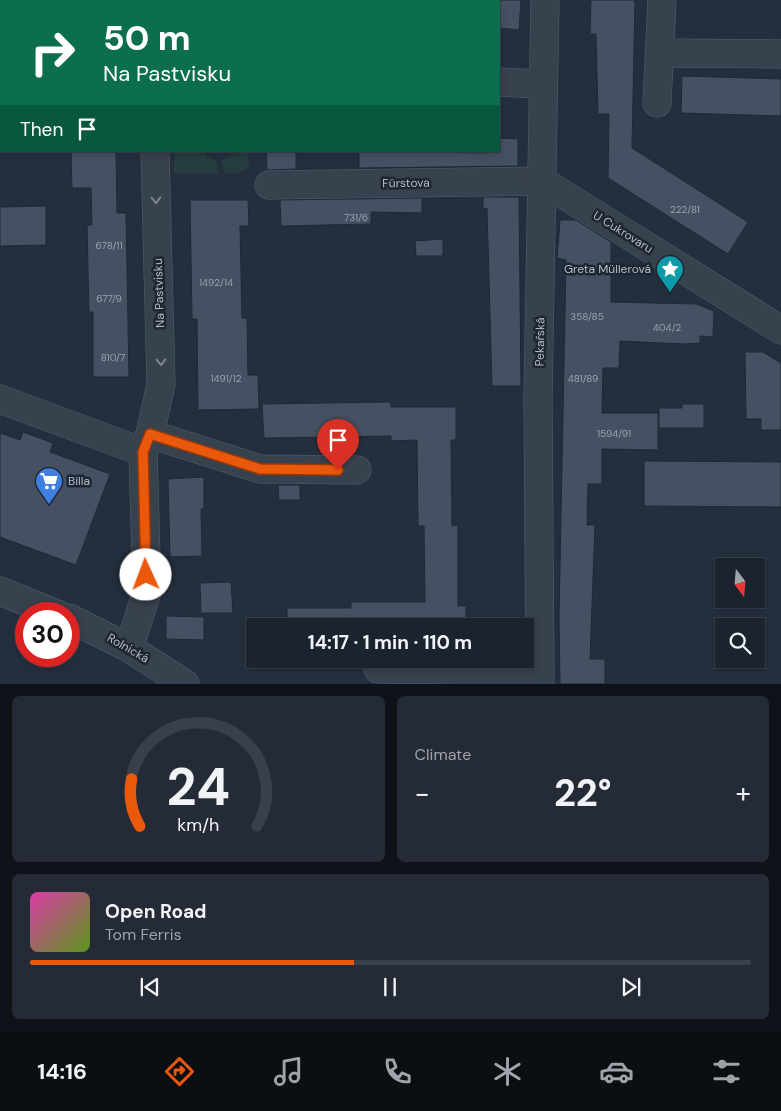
<!DOCTYPE html>
<html lang="en">
<head>
<meta charset="utf-8">
<style>
  body { margin:0; font-family:"DM Sans",sans-serif; background:#242b36; color:#f1f3f6; height:100vh; display:flex; flex-direction:column; font-size:19px; white-space:nowrap }
  * { box-sizing:border-box; margin:0 }
  p { font-size:16px; color:#a0a4aa }
  .icon { flex:none; width:28px; height:28px; fill:none; stroke:currentColor; stroke-width:2; stroke-linecap:round; stroke-linejoin:round }
  .map { position:relative; height:684px; overflow:hidden }
  .sheet { display:flex; flex-direction:column; gap:12px; padding:12px; background:#0f1319; flex:1 }
  .sheet>* { flex:none }
  .hud { position:absolute; left:0px; top:0px; width:500px; height:152px; box-shadow:0 2px 8px #0003,0 0 0 1px #39404a; background:#0b6e4f; color:#fff; overflow:hidden }
  .needle { width:32px; rotate:164deg }
  .controls { position:absolute; left:715px; top:558px; display:grid; gap:10px }
  .controls a { display:grid; place-items:center; width:50px; height:50px; border-radius:0px; background:#1b232e; box-shadow:0 2px 8px #0003,0 0 0 1px #39404a; font-size:25px }
  .speed { position:absolute; left:15px; top:602px; display:flex; gap:10px; font-size:25px; font-weight:700; text-align:center }
  .speed>* { display:grid; place-content:center; width:65px; height:65px; border-radius:50%; background:#1b232e; box-shadow:0 2px 8px #0003,0 0 0 1px #39404a; line-height:1 }
  .speed .limit { border:8px solid #d22; background:#fff; color:#111 }
  .pin { position:absolute; display:grid; place-items:center; width:42px; height:42px; color:#fff; margin:-51px -21px; border-radius:50% 50% 50% 0; rotate:-45deg; box-shadow:0 0 5px #0007 }
  .pin .icon { rotate:45deg }
  .me { position:absolute; width:55px; margin:-28px; rotate:358deg; stroke-linejoin:round; filter:drop-shadow(0 0 4px #0008) }
  .turn { display:flex; align-items:center; gap:18px; height:105px; padding:0 20px; font-size:22px }
  .turn .icon { width:65px; height:65px; stroke-width:2.5 }
  .turn b { display:block; font-size:35px; line-height:42px }
  .then { display:flex; align-items:center; height:48px; padding:0 20px; background:#0003; gap:10px; font-size:19px }
  .big { font-size:38px; font-weight:700; line-height:1.1 }
  .sheet .card { flex:1; display:flex; flex-direction:column; justify-content:center; gap:8px; min-width:0; padding:0 18px; border-radius:8px; background:#242b36 }
  .sheet .dial { align-items:center; gap:0 }
  .dial svg { height:130px; overflow:visible; fill:none; stroke:#39404a; stroke-width:7; stroke-linecap:round; text-anchor:middle }
  .dial text { fill:#f1f3f6; stroke:none }
  .song { display:flex; align-items:center; gap:15px }
  .cover { width:60px; height:60px; border-radius:8px; background:linear-gradient(135deg,hsl(320 70% 55%),hsl(90 70% 35%)) }
  .played { height:5px; border-radius:2px; background:linear-gradient(90deg,#ea580c 45%,#39404a 45%) }
  .keys { display:flex; justify-content:space-around; direction:ltr }
  .heat { display:flex; justify-content:space-between; align-items:center; font-size:28px; direction:ltr }
  .sheet .tiles { flex:1; display:grid; gap:12px; grid-template-columns:1fr 1fr }
  .card:last-child { grid-column:span 2 }
  .trip { position:absolute; left:246px; top:618px; width:288px; height:50px; border-radius:0px; background:#1b232e; box-shadow:0 2px 8px #0003,0 0 0 1px #39404a; font-weight:700; line-height:50px; text-align:center }
  .tabs { display:flex; height:80px; justify-content:space-around; align-items:center; background:#0b0e12; color:#a0a4aa }
  .tabs .icon { width:35px; height:35px }
  .tabs .active { color:#ea580c }
  .tabs b { font-size:22px; color:#f1f3f6 }
  .map>svg:first-child { display:block }
</style>
</head>
<body>
<div class="map">
<svg width="781" height="684" viewBox="0 0 781 684">
  <rect width="100%" height="100%" fill="#242f3e"/>
  <g fill="#263c3f">
    <polygon points="174,151 204,151 207,157 216,160 219,174 174,173"/>
    <polygon points="233,151 248,151 249,168 238,173 225,173 221,160 232,156"/>
  </g>
  <g fill="#455162" stroke="#1f2835">
    <polygon points="499,0 521,0 519,30 499,28"/>
    <polygon points="591,0 635,0 632,148 748,222 728,254 608,178 609,114 598,114 596,34 590,34"/>
    <polygon points="682,76 781,79 781,116 681,113"/>
    <polygon points="499,138 518,139 518,166 359,168 359,151 486,153 486,151 499,151"/>
    <polygon points="71,151 116,151 117,213 126,213 129,377 93,377 93,312 89,312 87,225 92,225 91,188 72,188"/>
    <polygon points="266,151 296,151 296,169 267,170"/>
    <polygon points="483,197 519,197 521,386 492,386 487,208 483,209"/>
    <polygon points="422,198 422,213 371,212 371,224 281,226 280,200"/>
    <polygon points="190,200 248,200 249,226 240,226 242,318 247,318 248,375 258,375 259,409 198,410 197,319 192,319"/>
    <polygon points="46,206 46,245 0,246 0,207"/>
    <polygon points="560,220 576,220 611,242 611,302 696,304 714,311 713,337 700,336 700,343 684,344 620,341 619,368 603,368 602,413 658,413 658,450 602,449 602,484 588,484 587,525 595,525 590,659 605,659 605,684 560,684 559,617 566,260 557,258"/>
    <polygon points="443,239 443,256 416,256 415,241"/>
    <polygon points="745,352 763,352 781,363 781,430 761,430 761,419 746,419"/>
    <polygon points="391,402 391,407 456,407 456,440 451,440 452,526 458,525 458,606 466,606 466,626 287,626 287,608 351,608 351,602 425,602 424,526 418,526 417,440 391,441 391,436 264,438 262,404"/>
    <polygon points="682,404 704,404 704,428 659,428 659,408 682,408"/>
    <polygon points="23,432 53,443 50,452 110,474 76,565 0,537 0,433 20,440"/>
    <polygon points="644,461 781,462 781,507 644,506"/>
    <polygon points="204,477 204,509 201,509 202,556 170,557 168,479"/>
    <polygon points="278,485 300,485 300,500 279,500"/>
    <polygon points="231,582 233,613 201,613 200,583"/>
    <polygon points="166,616 204,617 204,640 166,639"/>
  </g>
  <g fill="none" stroke-linecap="round" stroke-linejoin="round">
    <g stroke="#565f6c" stroke-width="29">
      <g id="minor">
        <polyline points="151,0 151,1"/>
        <polyline points="421,1 421,0"/>
        <polyline points="660,53 781,54"/>
        <polyline points="499,82 542,84"/>
        <polyline points="657,103 662,0"/>
        <polyline points="269,185 542,181 781,330"/>
        <polyline points="0,399 143,452"/>
        <polyline points="150,434 260,469 357,470"/>
        <polyline points="0,591 57,614"/>
        <polyline points="69,618 129,648 185,684"/>
        <polyline points="129,648 147,592 143,452 150,434 161,384 155,151"/>
        <polyline points="378,669 540,671"/>
        <polyline points="540,684 538,399 545,0"/>
      </g>
    </g>
    <use href="#minor" stroke="#38414e" stroke-width="28"/>
  </g>
  <defs><path id="oneway-chevron" d="M-2-3.5L2.5 0L-2 3.5" fill="none" stroke-width="1.6" stroke-linecap="round" stroke-linejoin="round" transform="scale(1.25)"/></defs>
  <g stroke="#7c8592">
    <use href="#oneway-chevron" transform="translate(156 200) rotate(88)"/>
    <use href="#oneway-chevron" transform="translate(161 362) rotate(88)"/>
  </g>
  <g fill="none" stroke-linecap="round" stroke-linejoin="round">
    <g stroke="#983908" stroke-width="12">
      <polyline id="route" points="146,575 143,452 150,434 260,469 338,470"/>
    </g>
    <use href="#route" stroke="#ea580c" stroke-width="9"/>
  </g>
  <defs>
    <g id="sight-pin" transform="scale(1.4375)"><path d="M0 17L-7.5 6A9.5 9.5 0 1 1 7.5 6Z" fill="#0f9aa8" stroke="#1d2633"/><path d="M0-6L1.8-2.2L6-1.7L2.9 1.2L3.7 5.4L0 3.3L-3.7 5.4L-2.9 1.2L-6-1.7L-1.8-2.2Z" fill="#fff"/></g>
    <g id="supermarket-pin" transform="scale(1.4375)"><path d="M0 17L-7.5 6A9.5 9.5 0 1 1 7.5 6Z" fill="#3f7fe0" stroke="#1d2633"/><path d="M-6-5.5h2.5l.6 2H6L4.5 2H-2.5L-4.4-4H-6ZM-1.5 3.2a1.3 1.3 0 1 0 .1 0ZM3 3.2a1.3 1.3 0 1 0 .1 0Z" fill="#fff"/></g>
  </defs>
  <g fill-rule="evenodd">
    <use href="#sight-pin" x="670" y="269"/>
    <use href="#supermarket-pin" x="49" y="481"/>
  </g>
  <g text-anchor="middle" stroke-width="5" stroke-linejoin="round" paint-order="stroke">
    <g font-size="10" fill="#98a1af">
      <text x="685" y="213">222/81</text>
      <text x="356" y="221">731/6</text>
      <text x="109" y="249">678/11</text>
      <text x="216" y="286">1492/14</text>
      <text x="109" y="302">677/9</text>
      <text x="587" y="320">358/85</text>
      <text x="667" y="331">404/2</text>
      <text x="113" y="361">810/7</text>
      <text x="226" y="382">1491/12</text>
      <text x="583" y="382">481/89</text>
      <text x="614" y="437">1594/91</text>
    </g>
    <g font-size="12" fill="#b4bcc9" stroke="#1d2633">
      <text transform="translate(406 183) rotate(-1)" y="4">Fürstova</text>
      <text transform="translate(623 232) rotate(32)" y="4">U Cukrovaru</text>
      <text transform="translate(159 293) rotate(-92)" y="4">Na Pastvisku</text>
      <text transform="translate(540 342) rotate(-89)" y="4">Pekařská</text>
      <text transform="translate(128 648) rotate(30)" y="4">Rolnická</text>
    </g>
    <g font-size="12" fill="#b4bcc9" stroke="#1d2633" text-anchor="end">
      <text x="651" y="273">Greta Müllerová</text>
      <text x="68" y="485" text-anchor="start">Billa</text>
    </g>
  </g>
</svg>
<div class="controls">
<a><svg class="needle" viewBox="-14 -14 28 28"><path d="M0-13l5 13h-10z" fill="#e53935"/><path d="M0 13l5-13h-10z" fill="#a0a4aa"/></svg></a>
<a><svg class="icon" aria-label="search" viewBox="0 0 24 24"><circle cx="10" cy="10" r="6"/><path d="M15 15l6 6"/></svg></a>
</div>
<div class="speed"><div class="limit">30</div></div>
<div class="pin" style="left:338px;top:470px;background:#d93025"><svg class="icon" aria-label="arrive" viewBox="0 0 24 24"><path d="M6 21V4h12l-3 4 3 4H6"/></svg></div>
<svg class="me" style="left:146px;top:575px" viewBox="-20 -20 40 40"><circle r="19" fill="#fff"/><path d="M0-13L10 11 0 6-10 11z" fill="#ea580c"/></svg>
<div class="trip">14:17 · 1 min · 110 m</div>
<div class="hud">
<div class="turn"><svg class="icon" aria-label="right" viewBox="0 0 24 24"><path d="M7 20v-9h11M14 6l5 5-5 5"/></svg><div><b>50 m</b>Na Pastvisku</div></div>
<div class="then">Then<svg class="icon" aria-label="arrive" viewBox="0 0 24 24"><path d="M6 21V4h12l-3 4 3 4H6"/></svg></div>
</div>
</div>
<section class="sheet">
<div class="tiles">
<div class="card dial"><svg viewBox="0 0 100 80">
<path d="M14 69A42 42 0 1 1 86 69"/>
<path d="M14 69A42 42 0 0 1 9 40" stroke="#ea580c"/>
<text x="50" y="56" font-size="32" font-weight="700">24</text>
<text x="50" y="72" font-size="11">km/h</text>
</svg></div>
<div class="card"><p>Climate</p>
<div class="heat"><a>−</a><b class="big">22°</b><a>+</a></div>
</div>
<div class="card">
<div class="song"><i class="cover"></i><div><b>Open Road</b><p>Tom Ferris</p></div></div>
<div class="played"></div>
<div class="keys"><svg class="icon" aria-label="previous" viewBox="0 0 24 24"><path d="M18 5L8 12l10 7zM5 5v14"/></svg><svg class="icon" aria-label="pause" viewBox="0 0 24 24"><path d="M8 5v14M16 5v14"/></svg><svg class="icon" aria-label="next" viewBox="0 0 24 24"><path d="M6 5l10 7-10 7zM19 5v14"/></svg></div>
</div>
</div>
</section>
<nav class="tabs">
<b>14:16</b>
<svg class="icon active" aria-label="directions" viewBox="0 0 24 24"><path d="M12 3l9 9-9 9-9-9zM9 14v-3h6M13 9l2 2-2 2"/></svg>
<svg class="icon" aria-label="music" viewBox="0 0 24 24"><path d="M9 18V5l10-2v13"/><circle cx="6" cy="18" r="3"/><circle cx="16" cy="16" r="3"/></svg>
<svg class="icon" aria-label="phone" viewBox="0 0 24 24"><path d="M5 4h4l2 5-3 2q2 4 5 5l2-3 5 2v4C11 20 4 13 5 4z"/></svg>
<svg class="icon" aria-label="climate" viewBox="0 0 24 24"><path d="M12 3v18M4 7l16 10M4 17L20 7"/></svg>
<svg class="icon" aria-label="car" viewBox="0 0 24 24"><path d="M5 17H2v-5l4-1 3-4h7l3 4 3 1v5h-3M9 17h6M6 11h13"/><circle cx="7" cy="17" r="2"/><circle cx="17" cy="17" r="2"/></svg>
<svg class="icon" aria-label="filters" viewBox="0 0 24 24"><path d="M4 7h16M4 17h16"/><circle cx="9" cy="7" r="2"/><circle cx="15" cy="17" r="2"/></svg>
</nav>
</body>
</html>
